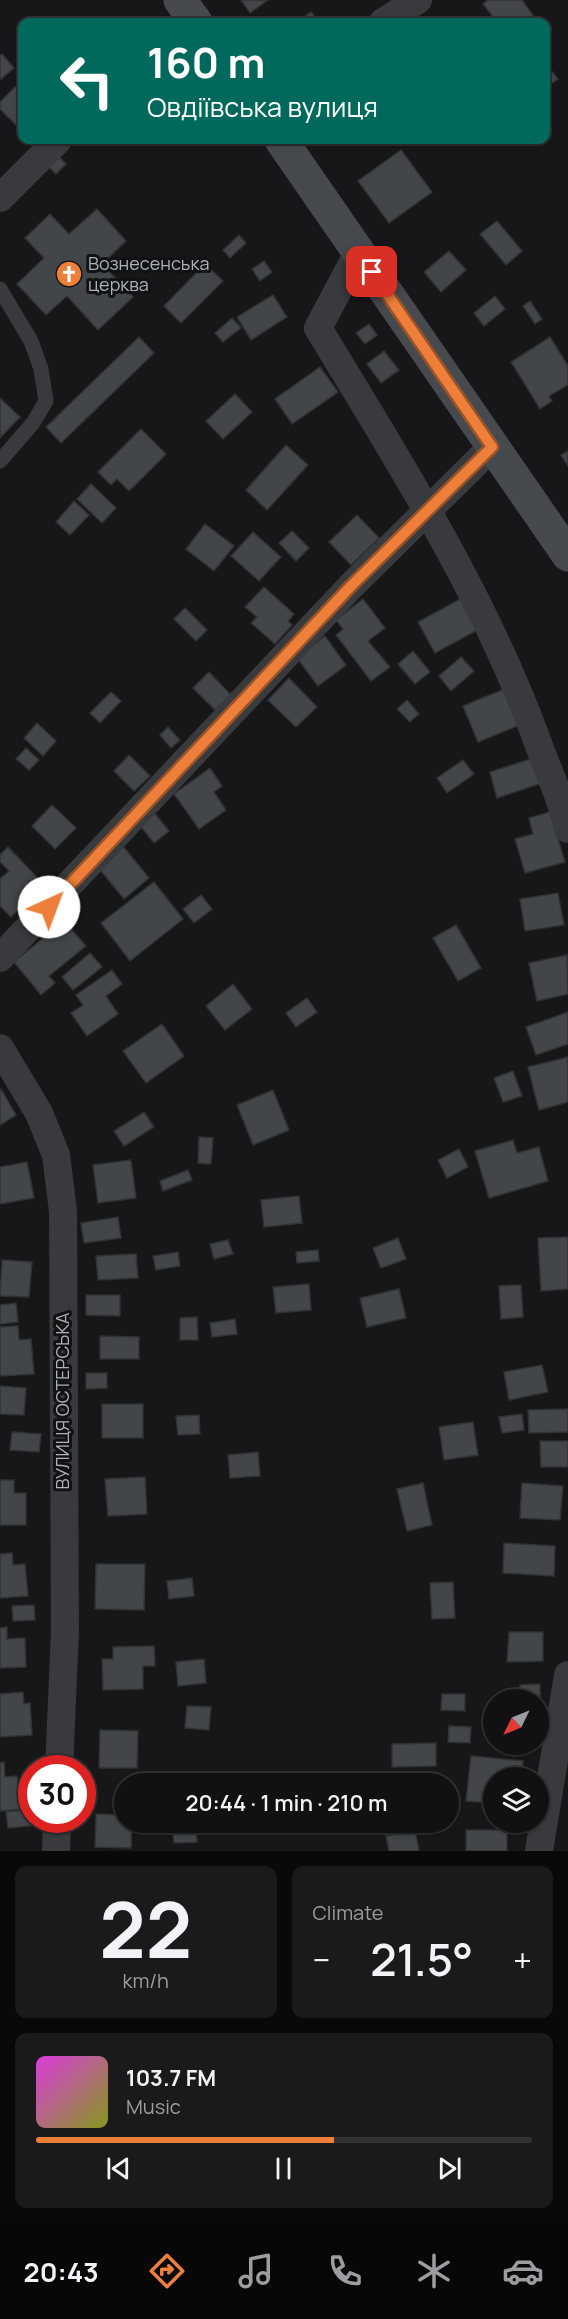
<!DOCTYPE html>
<html lang="en">
<head>
<meta charset="utf-8">
<style>
  body { margin:0; font-family:Manrope,sans-serif; background:#1a1a1c; color:#f1f3f6; height:100vh; display:flex; flex-direction:column; font-size:22px; white-space:nowrap }
  * { box-sizing:border-box; margin:0 }
  p { font-size:20px; color:#9c9da0 }
  .icon { flex:none; width:33px; height:33px; fill:none; stroke:currentColor; stroke-width:2; stroke-linecap:round; stroke-linejoin:round }
  .map { position:relative; height:1851px; overflow:hidden }
  .side { display:flex; flex-direction:column; gap:15px; padding:15px; background:#09090a; flex:1 }
  .side>* { flex:none }
  .banner { position:absolute; left:18px; top:18px; width:532px; height:126px; border-radius:12px; box-shadow:0 2px 4px #0004,0 0 0 2px #303133; background:#00695c; color:#fff; overflow:hidden }
  .needle { width:39px; rotate:227deg }
  .buttons { position:absolute; left:483px; top:1689px; display:grid; gap:12px }
  .buttons a { display:grid; place-items:center; width:66px; height:66px; border-radius:50%; background:#111113; box-shadow:0 2px 4px #0004,0 0 0 2px #303133; font-size:30px }
  .speed { position:absolute; left:18px; top:1755px; display:flex; gap:12px; font-size:30px; font-weight:700; text-align:center }
  .speed>* { display:grid; place-content:center; width:78px; height:78px; border-radius:50%; background:#111113; box-shadow:0 2px 4px #0004,0 0 0 2px #303133; line-height:1 }
  .speed .limit { border:9px solid #d22; background:#fff; color:#111 }
  .pin { position:absolute; display:grid; place-items:center; width:51px; height:51px; color:#fff; margin:-26px; border-radius:12px; box-shadow:0 3px 9px #0006 }
  .me { position:absolute; width:66px; margin:-33px; rotate:43deg; stroke-linejoin:round; filter:drop-shadow(0 0 4px #0008) }
  .turn { display:flex; align-items:center; gap:21px; height:126px; padding:0 30px; font-size:27px }
  .turn .icon { width:78px; height:78px; stroke-width:2.5 }
  .turn b { display:block; font-size:42px; line-height:51px }
  .big { font-size:45px; font-weight:600; line-height:1.1 }
  .side .tile { flex:1; display:flex; flex-direction:column; justify-content:center; gap:9px; min-width:0; padding:0 21px; border-radius:12px; background:#1a1a1c }
  .side .dial { align-items:center; gap:0 }
  .dial b { font-size:78px; line-height:1 }
  .song { display:flex; align-items:center; gap:18px }
  .cover { width:72px; height:72px; border-radius:9px; background:linear-gradient(135deg,hsl(300 70% 55%),hsl(70 70% 35%)) }
  .played { height:6px; border-radius:3px; background:linear-gradient(90deg,#ed7f3b 60%,#303133 60%) }
  .keys { display:flex; justify-content:space-around; direction:ltr }
  .heat { display:flex; justify-content:space-between; align-items:center; font-size:33px; direction:ltr }
  .side .tiles { flex:1; display:grid; gap:15px; grid-template-columns:1fr 1fr }
  .tile:last-child { grid-column:span 2 }
  .trip { position:absolute; left:114px; top:1773px; width:345px; height:60px; border-radius:30px; background:#111113; box-shadow:0 2px 4px #0004,0 0 0 2px #303133; font-weight:600; line-height:60px; text-align:center }
  .dock { display:flex; height:96px; justify-content:space-around; align-items:center; background:#070708; color:#9c9da0 }
  .dock .icon { width:42px; height:42px }
  .dock .active { color:#ed7f3b }
  .dock b { font-size:27px; color:#f1f3f6 }
  .map>svg:first-child { display:block }
</style>
</head>
<body>
<div class="map">
<svg width="568" height="1851" viewBox="0 0 568 1851">
  <rect width="100%" height="100%" fill="#171719"/>
  <g fill="#434649" stroke="#313235" stroke-width="1.5">
    <polygon points="241,0 268,0 250,13"/>
    <polygon points="488,0 522,0 535,18 529,22 497,22 483,4"/>
    <polygon points="311,12 319,22 298,22"/>
    <polygon points="2,54 14,68 0,80 0,55"/>
    <polygon points="546,64 558,79 548,86 546,83"/>
    <polygon points="16,86 22,92 22,126 20,129 0,109 0,102"/>
    <polygon points="401,150 432,192 389,223 358,181"/>
    <polygon points="56,154 66,164 56,174 46,164"/>
    <polygon points="97,209 126,241 102,264 133,297 98,330 67,296 46,315 17,284 44,258 25,238 50,214 69,234"/>
    <polygon points="497,221 522,251 506,265 480,234"/>
    <polygon points="239,235 246,243 230,258 223,250"/>
    <polygon points="449,251 466,270 441,292 424,272"/>
    <polygon points="264,261 272,272 260,281 252,269"/>
    <polygon points="205,264 223,281 181,323 164,306"/>
    <polygon points="273,295 287,317 251,340 237,317"/>
    <polygon points="495,296 505,309 484,326 474,313"/>
    <polygon points="530,301 542,319 535,324 523,306"/>
    <polygon points="232,318 241,328 223,342 215,333"/>
    <polygon points="369,324 377,335 365,344 356,333"/>
    <polygon points="139,337 154,353 61,443 46,427"/>
    <polygon points="550,337 568,366 568,385 549,396 552,401 540,409 511,362"/>
    <polygon points="384,351 399,370 381,383 367,364"/>
    <polygon points="320,367 338,392 292,424 275,399"/>
    <polygon points="235,394 252,412 223,439 206,421"/>
    <polygon points="0,398 20,417 0,438"/>
    <polygon points="141,429 166,454 129,491 117,479 111,485 98,472"/>
    <polygon points="286,445 308,465 267,510 246,490"/>
    <polygon points="568,451 568,466 561,455"/>
    <polygon points="91,484 116,508 102,523 77,499"/>
    <polygon points="74,501 89,515 70,535 56,522"/>
    <polygon points="357,515 379,538 351,565 329,542"/>
    <polygon points="205,524 234,546 214,571 186,549"/>
    <polygon points="292,531 309,548 296,561 279,543"/>
    <polygon points="253,532 281,557 259,581 231,556"/>
    <polygon points="264,587 294,614 288,621 292,625 275,644 251,623 257,617 245,607"/>
    <polygon points="464,597 481,628 435,653 418,622"/>
    <polygon points="363,599 385,628 368,641 390,667 371,681 336,635 343,629 336,620"/>
    <polygon points="185,608 207,630 196,641 174,619"/>
    <polygon points="325,636 346,665 318,686 297,658"/>
    <polygon points="413,651 430,672 415,684 398,664"/>
    <polygon points="461,657 474,671 451,691 439,676"/>
    <polygon points="209,672 231,695 215,710 193,688"/>
    <polygon points="289,678 317,707 296,727 268,700"/>
    <polygon points="507,688 522,724 478,742 463,706"/>
    <polygon points="111,692 121,701 100,723 90,713"/>
    <polygon points="407,700 419,714 410,722 397,709"/>
    <polygon points="37,723 56,741 43,756 24,738"/>
    <polygon points="168,727 180,740 171,748 160,735"/>
    <polygon points="26,748 39,760 29,770 16,759"/>
    <polygon points="129,755 150,776 134,791 114,771"/>
    <polygon points="537,757 545,782 497,798 490,772"/>
    <polygon points="463,760 474,774 447,793 437,778"/>
    <polygon points="210,768 222,786 214,792 226,810 199,829 174,794"/>
    <polygon points="52,805 76,828 55,849 32,826"/>
    <polygon points="151,809 169,831 154,843 137,822"/>
    <polygon points="550,812 565,862 525,873 515,839 533,834 529,818"/>
    <polygon points="122,845 149,878 124,899 97,866"/>
    <polygon points="8,847 37,877 30,884 38,892 11,917 0,906 0,879 9,871 0,862 0,855"/>
    <polygon points="154,882 183,919 130,961 101,923"/>
    <polygon points="558,893 564,925 525,931 520,899"/>
    <polygon points="201,895 212,909 194,923 183,909"/>
    <polygon points="64,921 86,946 49,976 55,983 41,995 14,962"/>
    <polygon points="456,925 481,968 458,981 433,938"/>
    <polygon points="90,953 102,967 73,990 62,977"/>
    <polygon points="567,955 568,994 537,1001 529,963"/>
    <polygon points="112,970 122,984 106,996 118,1014 87,1036 71,1013 83,1005 76,995"/>
    <polygon points="233,984 252,1009 225,1030 206,1006"/>
    <polygon points="307,998 317,1012 296,1027 286,1013"/>
    <polygon points="568,1012 568,1044 536,1055 526,1027"/>
    <polygon points="162,1024 184,1056 146,1083 123,1051"/>
    <polygon points="568,1057 568,1102 539,1110 528,1067"/>
    <polygon points="513,1071 522,1096 503,1102 494,1078"/>
    <polygon points="1,1089 16,1115 0,1125 0,1090"/>
    <polygon points="273,1090 289,1130 253,1145 237,1105"/>
    <polygon points="144,1112 154,1127 124,1146 114,1131"/>
    <polygon points="199,1137 213,1138 211,1164 198,1163"/>
    <polygon points="513,1140 517,1153 539,1147 548,1181 489,1198 475,1151"/>
    <polygon points="459,1149 468,1167 447,1178 438,1160"/>
    <polygon points="131,1160 136,1198 98,1203 93,1165"/>
    <polygon points="27,1162 34,1198 0,1204 0,1167"/>
    <polygon points="188,1170 192,1180 163,1191 160,1181"/>
    <polygon points="299,1196 302,1223 264,1227 261,1200"/>
    <polygon points="118,1217 121,1238 84,1243 81,1223"/>
    <polygon points="568,1237 568,1289 541,1291 538,1238"/>
    <polygon points="398,1238 406,1259 381,1268 373,1248"/>
    <polygon points="228,1240 233,1254 214,1259 210,1244"/>
    <polygon points="318,1250 319,1261 297,1263 296,1252"/>
    <polygon points="178,1252 180,1266 156,1270 153,1256"/>
    <polygon points="136,1254 138,1278 98,1280 96,1256"/>
    <polygon points="2,1260 32,1262 29,1297 0,1296"/>
    <polygon points="309,1284 311,1310 276,1313 273,1287"/>
    <polygon points="521,1285 523,1317 501,1319 499,1286"/>
    <polygon points="399,1289 406,1318 367,1327 360,1298"/>
    <polygon points="86,1295 120,1295 120,1316 86,1315"/>
    <polygon points="16,1303 18,1322 0,1324 0,1305"/>
    <polygon points="197,1317 198,1340 180,1340 180,1318"/>
    <polygon points="235,1319 237,1334 212,1337 210,1323"/>
    <polygon points="18,1326 19,1340 31,1339 34,1374 0,1376 0,1327"/>
    <polygon points="100,1336 139,1337 139,1359 100,1359"/>
    <polygon points="542,1365 548,1392 509,1400 504,1372"/>
    <polygon points="86,1373 107,1373 107,1388 86,1389"/>
    <polygon points="0,1386 26,1388 24,1415 0,1414"/>
    <rect x="102" y="1404" width="41" height="34"/>
    <polygon points="568,1409 568,1432 529,1433 528,1410"/>
    <polygon points="522,1414 524,1430 502,1433 499,1417"/>
    <polygon points="199,1415 200,1434 178,1435 176,1416"/>
    <polygon points="473,1422 478,1455 444,1460 439,1427"/>
    <polygon points="12,1432 41,1434 39,1452 10,1450"/>
    <polygon points="540,1441 568,1441 568,1467 541,1467"/>
    <polygon points="258,1452 260,1476 230,1478 228,1455"/>
    <polygon points="145,1477 147,1514 108,1516 105,1479"/>
    <polygon points="0,1480 14,1480 14,1493 26,1493 26,1525 0,1525"/>
    <polygon points="423,1483 432,1525 407,1531 397,1489"/>
    <polygon points="522,1483 563,1486 560,1520 520,1518"/>
    <polygon points="504,1543 555,1546 554,1576 503,1573"/>
    <polygon points="12,1553 13,1565 25,1564 28,1596 0,1598 0,1554"/>
    <polygon points="96,1564 145,1564 144,1610 95,1609"/>
    <polygon points="192,1578 194,1596 169,1599 167,1581"/>
    <polygon points="453,1582 455,1618 432,1619 430,1583"/>
    <polygon points="34,1605 35,1620 13,1621 12,1606"/>
    <polygon points="7,1627 7,1639 25,1638 26,1667 0,1668 0,1628"/>
    <polygon points="509,1632 543,1632 543,1661 507,1662"/>
    <polygon points="154,1646 155,1666 143,1666 143,1689 103,1690 102,1659 113,1659 113,1647"/>
    <polygon points="204,1659 206,1683 178,1686 176,1662"/>
    <polygon points="540,1684 540,1697 520,1697 520,1685"/>
    <polygon points="23,1692 24,1704 30,1703 32,1735 0,1737 0,1694"/>
    <polygon points="442,1694 465,1694 465,1711 441,1710"/>
    <polygon points="187,1706 211,1707 209,1730 185,1728"/>
    <polygon points="449,1726 471,1727 470,1743 448,1742"/>
    <polygon points="100,1730 138,1731 137,1768 99,1768"/>
    <polygon points="436,1743 436,1766 392,1767 392,1744"/>
    <polygon points="471,1756 523,1761 522,1778 494,1778 494,1803 466,1801"/>
    <polygon points="4,1762 5,1777 17,1776 21,1809 0,1811 0,1763"/>
    <polygon points="32,1809 32,1820 37,1820 38,1825 8,1828 6,1812"/>
    <polygon points="96,1814 124,1815 124,1822 132,1822 131,1848 95,1847"/>
    <polygon points="196,1822 197,1842 174,1843 172,1824"/>
    <polygon points="415,1830 419,1851 389,1851 386,1836"/>
    <rect x="466" y="1830" width="41" height="21"/>
  </g>
  <g fill="none" stroke-linecap="round" stroke-linejoin="round">
    <polyline stroke="#383a3e" stroke-width="15" points="0,289 31,341 41,369 46,401 33,423 0,461"/>
    <g stroke="#383a3e" stroke-width="28">
      <polyline points="383,22 418,0"/>
      <polyline points="0,198 58,140"/>
      <path d="M358 253 318 328C399 462 484 594 538 743 548 771 562 799 568 829"/>
      <polyline points="0,958 351,586 492,447"/>
      <polyline points="0,1048 39,1113 56,1155 63,1211 65,1632 59,1768"/>
      <polyline points="56,1851 57,1820"/>
      <polyline points="539,1851 568,1675"/>
    </g>
    <g stroke="#464a4e" stroke-width="33">
      <polyline points="180,0 196,22"/>
      <polyline points="281,140 568,555"/>
    </g>
  </g>
  <g fill="none" stroke-linecap="round" stroke-linejoin="round">
    <g stroke="#9a5326" stroke-width="15">
      <polyline id="route" points="49,907 351,586 492,447 372,272"/>
    </g>
    <use href="#route" stroke="#ed7f3b" stroke-width="10"/>
  </g>
  <defs>
    <g id="church-disc" transform="scale(1.35)"><circle r="9.5" fill="#ed7f3b" stroke="#121214"/><path d="M-1.2-6h2.4v3.5h3.3v2.4h-3.3V6h-2.4V-.1h-3.3v-2.4h3.3Z" fill="#fff"/></g>
  </defs>
  <g fill-rule="evenodd">
    <use href="#church-disc" x="69" y="274"/>
  </g>
  <g text-anchor="middle" stroke-width="6" stroke-linejoin="round" paint-order="stroke">
    <g font-size="18" fill="#a9b2b8" stroke="#121214" text-anchor="start">
      <text x="88" y="270">Вознесенська<tspan x="88" dy="21">церква</tspan></text>
    </g>
    <g font-size="18" fill="#a9b2b8" stroke="#121214">
      <text transform="translate(63 1401) rotate(-90)" y="6">ВУЛИЦЯ ОСТЕРСЬКА</text>
    </g>
  </g>
</svg>
<div class="buttons">
<a><svg class="needle" viewBox="-14 -14 28 28"><path d="M0-13l5 13h-10z" fill="#e53935"/><path d="M0 13l5-13h-10z" fill="#9c9da0"/></svg></a>
<a><svg class="icon" aria-label="layers" viewBox="0 0 24 24"><path d="M12 4l9 5-9 5-9-5zM3 14l9 5 9-5"/></svg></a>
</div>
<div class="speed"><div class="limit">30</div></div>
<div class="pin" style="left:372px;top:272px;background:#d93025"><svg class="icon" aria-label="arrive" viewBox="0 0 24 24"><path d="M6 21V4h12l-3 4 3 4H6"/></svg></div>
<svg class="me" style="left:49px;top:907px" viewBox="-20 -20 40 40"><circle r="19" fill="#fff"/><path d="M0-13L10 11 0 6-10 11z" fill="#ed7f3b"/></svg>
<div class="trip">20:44 · 1 min · 210 m</div>
<div class="banner">
<div class="turn"><svg class="icon" aria-label="left" viewBox="0 0 24 24"><path d="M17 20v-9H6M10 6l-5 5 5 5"/></svg><div><b>160 m</b>Овдіївська вулиця</div></div>
</div>
</div>
<section class="side">
<div class="tiles">
<div class="tile dial"><b>22</b><p>km/h</p></div>
<div class="tile"><p>Climate</p>
<div class="heat"><a>−</a><b class="big">21.5°</b><a>+</a></div>
</div>
<div class="tile">
<div class="song"><i class="cover"></i><div><b>103.7 FM</b><p>Music</p></div></div>
<div class="played"></div>
<div class="keys"><svg class="icon" aria-label="previous" viewBox="0 0 24 24"><path d="M18 5L8 12l10 7zM5 5v14"/></svg><svg class="icon" aria-label="pause" viewBox="0 0 24 24"><path d="M8 5v14M16 5v14"/></svg><svg class="icon" aria-label="next" viewBox="0 0 24 24"><path d="M6 5l10 7-10 7zM19 5v14"/></svg></div>
</div>
</div>
</section>
<nav class="dock">
<b>20:43</b>
<svg class="icon active" aria-label="directions" viewBox="0 0 24 24"><path d="M12 3l9 9-9 9-9-9zM9 14v-3h6M13 9l2 2-2 2"/></svg>
<svg class="icon" aria-label="music" viewBox="0 0 24 24"><path d="M9 18V5l10-2v13"/><circle cx="6" cy="18" r="3"/><circle cx="16" cy="16" r="3"/></svg>
<svg class="icon" aria-label="phone" viewBox="0 0 24 24"><path d="M5 4h4l2 5-3 2q2 4 5 5l2-3 5 2v4C11 20 4 13 5 4z"/></svg>
<svg class="icon" aria-label="climate" viewBox="0 0 24 24"><path d="M12 3v18M4 7l16 10M4 17L20 7"/></svg>
<svg class="icon" aria-label="car" viewBox="0 0 24 24"><path d="M5 17H2v-5l4-1 3-4h7l3 4 3 1v5h-3M9 17h6M6 11h13"/><circle cx="7" cy="17" r="2"/><circle cx="17" cy="17" r="2"/></svg>
</nav>
</body>
</html>
